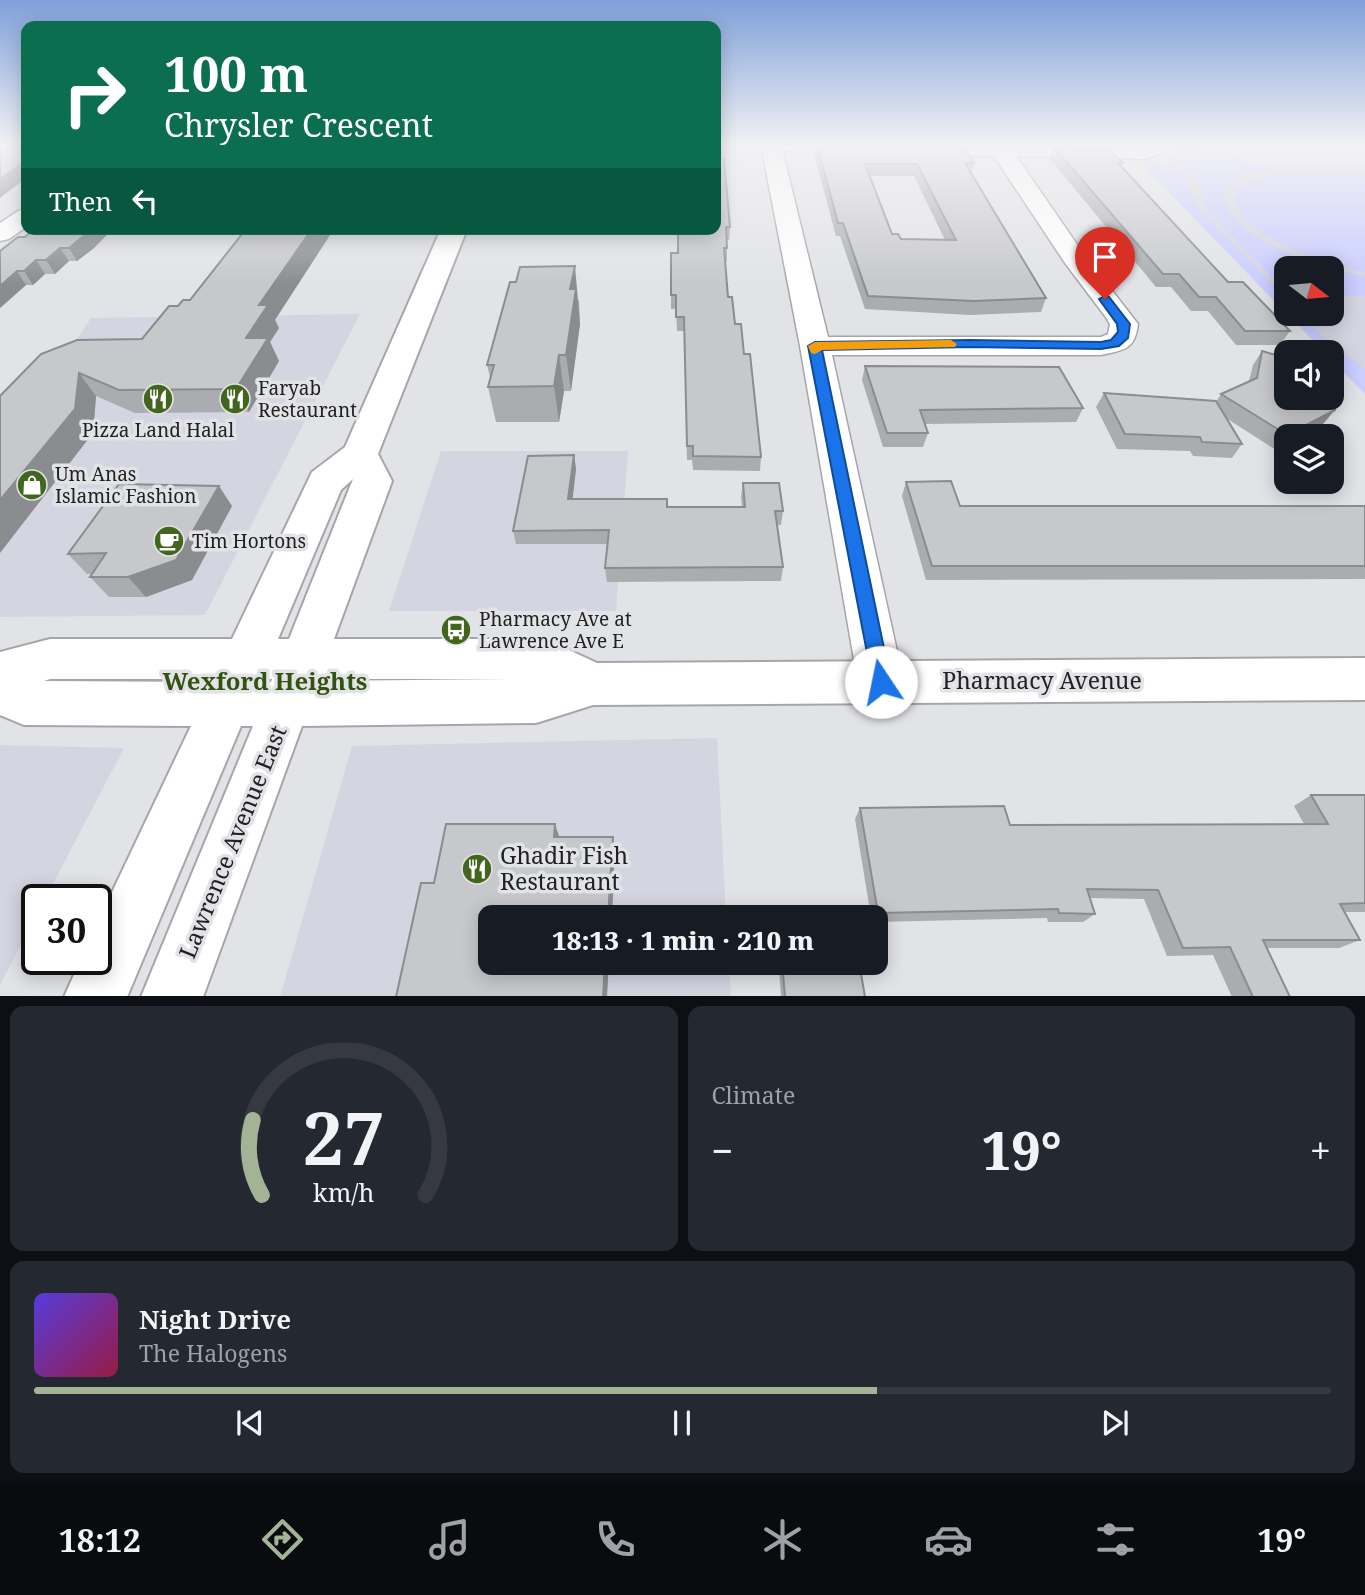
<!DOCTYPE html>
<html lang="en">
<head>
<meta charset="utf-8">
<style>
  body { margin:0; font-family:"Noto Serif",serif; background:#242831; color:#f1f3f6; height:100vh; display:flex; flex-direction:column; font-size:26px; white-space:nowrap }
  * { box-sizing:border-box; margin:0 }
  p { font-size:23px; color:#9ea1a6 }
  .icon { flex:none; width:38px; height:38px; fill:none; stroke:currentColor; stroke-width:2; stroke-linecap:round; stroke-linejoin:round }
  .map { position:relative; height:996px; overflow:hidden }
  .drawer { display:flex; flex-direction:column; gap:10px; padding:10px; background:#0d0f14; flex:1 }
  .drawer>* { flex:none }
  .top-card { position:absolute; left:21px; top:21px; width:700px; height:214px; border-radius:14px; box-shadow:0 4px 18px #0003; background:#0b6e4f; color:#fff; overflow:hidden }
  .needle { width:46px; rotate:106deg }
  .tools { position:absolute; left:1274px; top:256px; display:grid; gap:14px }
  .tools a { display:grid; place-items:center; width:70px; height:70px; border-radius:14px; background:#171b24; box-shadow:0 4px 18px #0003; font-size:35px }
  .speed { position:absolute; left:21px; top:884px; display:flex; gap:14px; font-size:35px; font-weight:700; text-align:center }
  .speed>* { display:grid; place-content:center; width:91px; height:91px; border-radius:50%; background:#171b24; box-shadow:0 4px 18px #0003; line-height:1 }
  .speed .limit { border:4px solid #111; border-radius:10px; background:#fff; color:#111 }
  .pin { position:absolute; display:grid; place-items:center; width:60px; height:60px; color:#fff; margin:-72px -30px; border-radius:50% 50% 50% 0; rotate:-45deg; box-shadow:0 0 7px #0007 }
  .pin .icon { rotate:45deg }
  .me { position:absolute; width:77px; margin:-38px; rotate:349deg; stroke-linejoin:round; filter:drop-shadow(0 0 5px #0008) }
  .turn { display:flex; align-items:center; gap:24px; height:147px; padding:0 28px; font-size:32px }
  .turn .icon { width:91px; height:91px; stroke-width:2.5 }
  .turn b { display:block; font-size:49px; line-height:60px }
  .then { display:flex; align-items:center; height:66px; padding:0 28px; background:#0003; gap:14px; font-size:26px }
  .big { font-size:52px; font-weight:800; line-height:1.1 }
  .drawer .widget { flex:1; display:flex; flex-direction:column; justify-content:center; gap:10px; min-width:0; padding:0 24px; border-radius:14px; background:#242831 }
  .drawer .dial { align-items:center; gap:0 }
  .dial svg { height:182px; overflow:visible; fill:none; stroke:#363941; stroke-width:7; stroke-linecap:round; text-anchor:middle }
  .dial text { fill:#f1f3f6; stroke:none }
  .song { display:flex; align-items:center; gap:21px }
  .cover { width:84px; height:84px; border-radius:10px; background:linear-gradient(135deg,hsl(250 70% 55%),hsl(340 70% 35%)) }
  .played { height:7px; border-radius:4px; background:linear-gradient(90deg,#a2b495 65%,#363941 65%) }
  .keys { display:flex; justify-content:space-around; direction:ltr }
  .heat { display:flex; justify-content:space-between; align-items:center; font-size:38px; direction:ltr }
  .drawer .tiles { flex:1; display:grid; gap:10px; grid-template-columns:1fr 1fr }
  .widget:last-child { grid-column:span 2 }
  .trip { position:absolute; left:478px; top:905px; width:410px; height:70px; border-radius:14px; background:#171b24; box-shadow:0 4px 18px #0003; font-weight:800; line-height:70px; text-align:center }
  .menu { display:flex; height:112px; justify-content:space-around; align-items:center; background:#090b0e; color:#9ea1a6 }
  .menu .icon { width:49px; height:49px }
  .menu .selected { color:#a2b495 }
  .menu b { font-size:32px; color:#f1f3f6 }
  .map>svg:first-child { display:block }
</style>
</head>
<body>
<div class="map">
<svg width="1365" height="997" viewBox="0 0 1365 997">
  <rect width="100%" height="100%" fill="#e2e3e7"/>
  <g fill="#d4d5e1">
    <polygon points="1140,162 1365,162 1365,394 1332,360 1332,352 1324,352 1287,313 1332,313 1332,268 1286,268 1286,313"/>
    <polygon points="360,314 205,615 0,617 0,427 69,351 91,318"/>
    <polygon points="441,451 628,451 616,611 389,611"/>
    <polygon points="717,738 726,917 490,917 490,962 729,963 731,996 280,997 352,746"/>
    <polygon points="0,745 124,748 45,899 37,900 37,914 0,985"/>
  </g>
  <g fill="#cacdff">
    <path d="M1168 145H1194L1201 151H1233L1245 162H1365V168C1321 168 1260 158 1224 188 1216 228 1297 258 1327 268H1286V290L1282 288 1206 208 1198 180 1188 169 1169 160 1174 151Z"/>
    <polygon points="1137,159 1167,163 1184,175 1198,208 1286,298 1286,313"/>
    <path d="M1284 173H1365V272C1324 263 1253 243 1235 202L1239 188 1258 177Z"/>
    <polygon points="1332,269 1365,277 1365,296 1332,296"/>
    <polygon points="1287,313 1301,313 1329,343 1365,369 1365,394 1332,360 1332,352 1324,352"/>
  </g>
  <g fill="none" stroke-linecap="round" stroke-linejoin="round">
    <g stroke="#a6a6aa" stroke-width="3">
      <g id="street">
        <path d="M761 145H1163L1164 150 1161 154 1145 159 1016 156 1083 253 1138 324C1135 350 1124 350 1101 355H832L904 683 897 697 881 703 865 697 858 683 800 346ZM782 149 790 151 994 156 1065 263 1105 316 1110 324 1108 334 1101 337H828Z"/>
        <polygon points="26,209 26,227 9,239 0,241 0,223 18,211"/>
      </g>
    </g>
    <g stroke="#a6a6aa" stroke-width="4">
      <path id="secondary" d="M441 229H467L378 454 392 481 334 639H545L597 663 1365 658V700L593 705 536 723 302 726 203 997H141L253 726H241L127 997H64L81 959H96V926L191 726 24 725 0 715V652L50 639H232L312 472 345 447ZM353 479 289 639H278L341 490ZM50 679H213L212 682 44 681ZM261 679H272L271 682H260ZM319 679H508L319 681Z"/>
    </g>
    <use href="#street" fill="#fff" fill-rule="evenodd"/>
    <use href="#secondary" fill="#fff" fill-rule="evenodd"/>
  </g>
  <g fill="#abacaf" fill-rule="evenodd">
    <path d="M815 145 974 163 971 173 1046 298 1041 312 970 315 865 309 840 236H836L814 154ZM870 176H914L945 240 901 239 892 234Z"/>
    <polygon points="1054,147 1123,163 1121,166 1228,282 1290,331 1280,345 1236,345 1208,311 1191,311 1171,287 1156,287 1050,159"/>
    <polygon points="719,159 730,227 729,240 727,240 727,261 725,261 728,297 744,354 761,457 760,471 693,470 692,460 687,460 684,331 677,331 676,309 671,309 671,253 678,253"/>
    <polygon points="543,229 590,229 543,230"/>
    <polygon points="25,237 94,248 77,261 69,261 55,274 45,274 33,285 26,285 0,308 0,251"/>
    <polygon points="190,300 275,320 279,328 270,342 279,361 249,412 135,413 96,396 93,433 0,396 142,339 178,306"/>
    <polygon points="579,300 580,324 571,391 564,391 559,422 496,422 488,387 490,377 487,365"/>
    <polygon points="1262,351 1323,424 1302,436 1286,436 1286,444 1276,450 1226,418 1242,444 1232,458 1193,456 1190,451 1117,449 1096,407 1104,393 1216,402 1221,394 1249,381 1253,365"/>
    <polygon points="865,366 1083,408 1076,422 925,424 928,433 923,447 883,447 862,380"/>
    <polygon points="574,455 576,469 572,499 667,507 742,507 741,497 743,483 783,511 781,525 777,525 783,567 781,581 607,582 605,568 608,544 516,544 513,531"/>
    <polygon points="906,482 960,506 1365,506 1365,579 926,580 902,496"/>
    <polygon points="232,506 192,580 146,597 109,597 90,577 92,574 87,574 68,554"/>
    <polygon points="1311,795 1365,795 1365,912 1345,912 1360,940 1339,948 1267,948 1290,997 1232,997 1213,955 1167,956 1144,899 1090,898 1095,914 1083,922 1048,922 1047,918 875,922 875,917 871,917 855,819 860,808 1010,825 1304,824 1294,806"/>
    <polygon points="782,962 865,997 781,997 779,970"/>
  </g>
  <g fill="#8b8c8f">
    <polygon points="26,160 26,178 0,198 0,179"/>
    <polygon points="92,229 113,229 94,248 77,261 69,248"/>
    <polygon points="312,229 334,229 275,320 279,328 270,342 279,361 249,412 236,389 246,338 259,305"/>
    <polygon points="60,248 69,261 55,274 46,260"/>
    <polygon points="36,260 45,274 33,285 24,271"/>
    <polygon points="575,266 580,324 571,391 566,355 570,289"/>
    <polygon points="17,271 26,285 0,308 0,286"/>
    <polygon points="559,355 564,391 559,422 554,386"/>
    <polygon points="79,373 96,396 93,433 0,553 0,500"/>
    <polygon points="1335,410 1323,424 1302,436 1287,436"/>
    <polygon points="1286,436 1286,444 1276,450"/>
    <polygon points="574,455 576,469 571,513 568,499"/>
    <polygon points="219,486 232,506 192,580 146,597 128,577"/>
    <polygon points="555,824 560,839 554,837"/>
    <polygon points="613,837 615,852 612,917 608,917"/>
    <polygon points="605,962 609,962 607,997 603,997"/>
  </g>
  <g fill="#c7c8cc" stroke="#8b8c8f" stroke-width="2" fill-rule="evenodd">
    <polygon points="0,145 26,145 26,160 0,179"/>
    <polygon points="716,145 719,145 719,159 724,159 730,227 726,227 727,248 724,248 728,297 732,297 735,324 741,324 744,354 750,354 761,457 693,456 693,446 687,446 684,317 676,317 676,295 671,295 671,253 678,253 678,229 716,229"/>
    <path d="M817 145 962 146 974 163H965L1046 298 974 301 868 296 843 223H838ZM865 164H917L956 240 901 239 898 234H892Z"/>
    <polygon points="1054,147 1109,149 1123,163 1118,163 1228,282 1243,282 1290,331 1245,331 1216,297 1199,297 1179,274 1163,274"/>
    <polygon points="34,229 92,229 69,248 60,248 46,260 36,260 24,271 17,271 0,286 0,251 18,237 25,237"/>
    <polygon points="246,229 312,229 259,305 268,305 246,338 268,338 236,389 119,390 79,373 75,409 0,500 0,396 41,354 77,340 142,339 169,306 178,306 183,300 190,300"/>
    <polygon points="575,266 570,289 576,289 566,355 559,355 554,386 488,387 494,365 487,365 510,282 516,282 520,267"/>
    <polygon points="1262,351 1286,358 1286,397 1332,397 1332,371 1335,372 1335,380 1337,380 1335,410 1287,435 1221,394 1257,378"/>
    <polygon points="865,366 1059,367 1083,408 920,410 928,433 887,433"/>
    <polygon points="1104,393 1216,401 1242,444 1202,442 1200,437 1125,434"/>
    <polygon points="574,455 568,499 667,499 667,507 745,507 743,483 779,483 783,511 775,511 783,567 605,568 609,530 513,531 528,456"/>
    <polygon points="951,481 960,506 1365,506 1365,566 932,566 906,482"/>
    <polygon points="119,484 219,486 176,560 128,577 90,577 106,553 68,554"/>
    <polygon points="1311,795 1365,795 1365,903 1340,904 1360,940 1263,940 1290,997 1253,997 1230,947 1183,948 1158,890 1087,889 1095,914 1059,913 1058,909 878,913 860,808 1004,806 1010,825 1328,824"/>
    <polygon points="446,824 555,824 554,837 613,837 608,917 490,917 490,962 605,962 603,997 396,997 421,883 434,883"/>
    <polygon points="782,962 859,962 865,997 785,997"/>
  </g>
  <linearGradient id="sky" x2="0" y2="1"><stop stop-color="#7fa0d9"/><stop offset="0.51" stop-color="#f2f2f4"/><stop offset="1" stop-color="#f2f2f4" stop-opacity="0"/></linearGradient>
  <rect width="1365" height="285" fill="url(#sky)"/>
  <polygon fill="#1a73e8" stroke="#114b97" stroke-width="2" points="1105,296 1109,297 1130,324 1128,338 1119,346 1101,349 970,347 822,350 891,682 888,689 881,691 874,689 808,346 815,342 970,340 1101,342 1111,340 1118,332 1117,324 1099,299"/>
  <polygon fill="#f59e0b" points="951,340 957,344 955,347 822,350 815,354 811,353 808,346 815,342"/>
  <defs>
    <g id="restaurant-disc" transform="scale(1.575)"><circle r="9.5" fill="#42661e" stroke="#e2e3e7"/><path d="M-5-6h1v4h1v-4h1v4h1v-4h1v5L-1.5 .5V6h-2V.5L-5-1ZM5-6V6H3V1.5H1.5Q1.5-4 5-6Z" fill="#fff"/></g>
    <g id="shop-disc" transform="scale(1.575)"><circle r="9.5" fill="#42661e" stroke="#e2e3e7"/><path d="M-5-2.5h2.3a2.7 3.5 0 0 1 5.4 0H5L5.5 6h-11ZM-1.5-2.5h3a1.5 2.3 0 0 0-3 0Z" fill="#fff"/></g>
    <g id="cafe-disc" transform="scale(1.575)"><circle r="9.5" fill="#42661e" stroke="#e2e3e7"/><path d="M-5.5-4.5H6V0H3Q3 3.5 0 3.5H-2.5Q-5.5 3.5-5.5 0ZM3-3.2v2h1.7v-2ZM-6 4.5H4V6H-6Z" fill="#fff"/></g>
    <g id="bus-disc" transform="scale(1.575)"><circle r="9.5" fill="#42661e" stroke="#e2e3e7"/><path d="M-5-6H5V4H4V6H2V4H-2V6H-4V4H-5ZM-3.5-4V0h7V-4ZM-3.5 1.2v1.5H-2V1.2ZM2 1.2v1.5H3.5V1.2Z" fill="#fff"/></g>
  </defs>
  <g fill-rule="evenodd">
    <use href="#restaurant-disc" x="158" y="399"/>
    <use href="#restaurant-disc" x="235" y="399"/>
    <use href="#shop-disc" x="32" y="485"/>
    <use href="#cafe-disc" x="169" y="541"/>
    <use href="#bus-disc" x="456" y="630"/>
    <use href="#restaurant-disc" x="477" y="869"/>
  </g>
  <g text-anchor="middle" stroke-width="7" stroke-linejoin="round" paint-order="stroke">
    <g font-size="19" fill="#212122" stroke="#e2e3e7" text-anchor="start">
      <text x="258" y="395">Faryab<tspan x="258" dy="22">Restaurant</tspan></text>
      <text x="158" y="437" text-anchor="middle">Pizza Land Halal</text>
      <text x="55" y="481">Um Anas<tspan x="55" dy="22">Islamic Fashion</tspan></text>
      <text x="192" y="548">Tim Hortons</text>
      <text x="479" y="626">Pharmacy Ave at<tspan x="479" dy="22">Lawrence Ave E</tspan></text>
    </g>
    <g font-size="23" fill="#212122" stroke="#e2e3e7">
      <text x="1042" y="689">Pharmacy Avenue</text>
      <text transform="translate(233 842) rotate(-68)" y="8">Lawrence Avenue East</text>
    </g>
    <g font-size="23" fill="#212122" stroke="#e2e3e7" text-anchor="start">
      <text x="500" y="864">Ghadir Fish<tspan x="500" dy="26">Restaurant</tspan></text>
    </g>
    <g font-size="24" font-weight="bold" fill="#33520f" stroke="#e2e3e7">
      <text x="265" y="690">Wexford Heights</text>
    </g>
  </g>
</svg>
<div class="tools">
<a><svg class="needle" viewBox="-14 -14 28 28"><path d="M0-13l5 13h-10z" fill="#e53935"/><path d="M0 13l5-13h-10z" fill="#9ea1a6"/></svg></a>
<a><svg class="icon" aria-label="sound" viewBox="0 0 24 24"><path d="M4 9h4l5-4v14l-5-4H4zM17 9q2 3 0 6"/></svg></a>
<a><svg class="icon" aria-label="layers" viewBox="0 0 24 24"><path d="M12 4l9 5-9 5-9-5zM3 14l9 5 9-5"/></svg></a>
</div>
<div class="speed"><div class="limit">30</div></div>
<div class="pin" style="left:1105px;top:299px;background:#d93025"><svg class="icon" aria-label="arrive" viewBox="0 0 24 24"><path d="M6 21V4h12l-3 4 3 4H6"/></svg></div>
<svg class="me" style="left:881px;top:682px" viewBox="-20 -20 40 40"><circle r="19" fill="#fff"/><path d="M0-13L10 11 0 6-10 11z" fill="#1a73e8"/></svg>
<div class="trip">18:13 · 1 min · 210 m</div>
<div class="top-card">
<div class="turn"><svg class="icon" aria-label="right" viewBox="0 0 24 24"><path d="M7 20v-9h11M14 6l5 5-5 5"/></svg><div><b>100 m</b>Chrysler Crescent</div></div>
<div class="then">Then<svg class="icon" aria-label="left" viewBox="0 0 24 24"><path d="M17 20v-9H6M10 6l-5 5 5 5"/></svg></div>
</div>
</div>
<section class="drawer">
<div class="tiles">
<div class="widget dial"><svg viewBox="0 0 100 80">
<path d="M14 69A42 42 0 1 1 86 69"/>
<path d="M14 69A42 42 0 0 1 10 36" stroke="#a2b495"/>
<text x="50" y="56" font-size="32" font-weight="700">27</text>
<text x="50" y="72" font-size="11">km/h</text>
</svg></div>
<div class="widget"><p>Climate</p>
<div class="heat"><a>−</a><b class="big">19°</b><a>+</a></div>
</div>
<div class="widget">
<div class="song"><i class="cover"></i><div><b>Night Drive</b><p>The Halogens</p></div></div>
<div class="played"></div>
<div class="keys"><svg class="icon" aria-label="previous" viewBox="0 0 24 24"><path d="M18 5L8 12l10 7zM5 5v14"/></svg><svg class="icon" aria-label="pause" viewBox="0 0 24 24"><path d="M8 5v14M16 5v14"/></svg><svg class="icon" aria-label="next" viewBox="0 0 24 24"><path d="M6 5l10 7-10 7zM19 5v14"/></svg></div>
</div>
</div>
</section>
<nav class="menu">
<b>18:12</b>
<svg class="icon selected" aria-label="directions" viewBox="0 0 24 24"><path d="M12 3l9 9-9 9-9-9zM9 14v-3h6M13 9l2 2-2 2"/></svg>
<svg class="icon" aria-label="music" viewBox="0 0 24 24"><path d="M9 18V5l10-2v13"/><circle cx="6" cy="18" r="3"/><circle cx="16" cy="16" r="3"/></svg>
<svg class="icon" aria-label="phone" viewBox="0 0 24 24"><path d="M5 4h4l2 5-3 2q2 4 5 5l2-3 5 2v4C11 20 4 13 5 4z"/></svg>
<svg class="icon" aria-label="climate" viewBox="0 0 24 24"><path d="M12 3v18M4 7l16 10M4 17L20 7"/></svg>
<svg class="icon" aria-label="car" viewBox="0 0 24 24"><path d="M5 17H2v-5l4-1 3-4h7l3 4 3 1v5h-3M9 17h6M6 11h13"/><circle cx="7" cy="17" r="2"/><circle cx="17" cy="17" r="2"/></svg>
<svg class="icon" aria-label="filters" viewBox="0 0 24 24"><path d="M4 7h16M4 17h16"/><circle cx="9" cy="7" r="2"/><circle cx="15" cy="17" r="2"/></svg>
<b>19°</b>
</nav>
</body>
</html>
